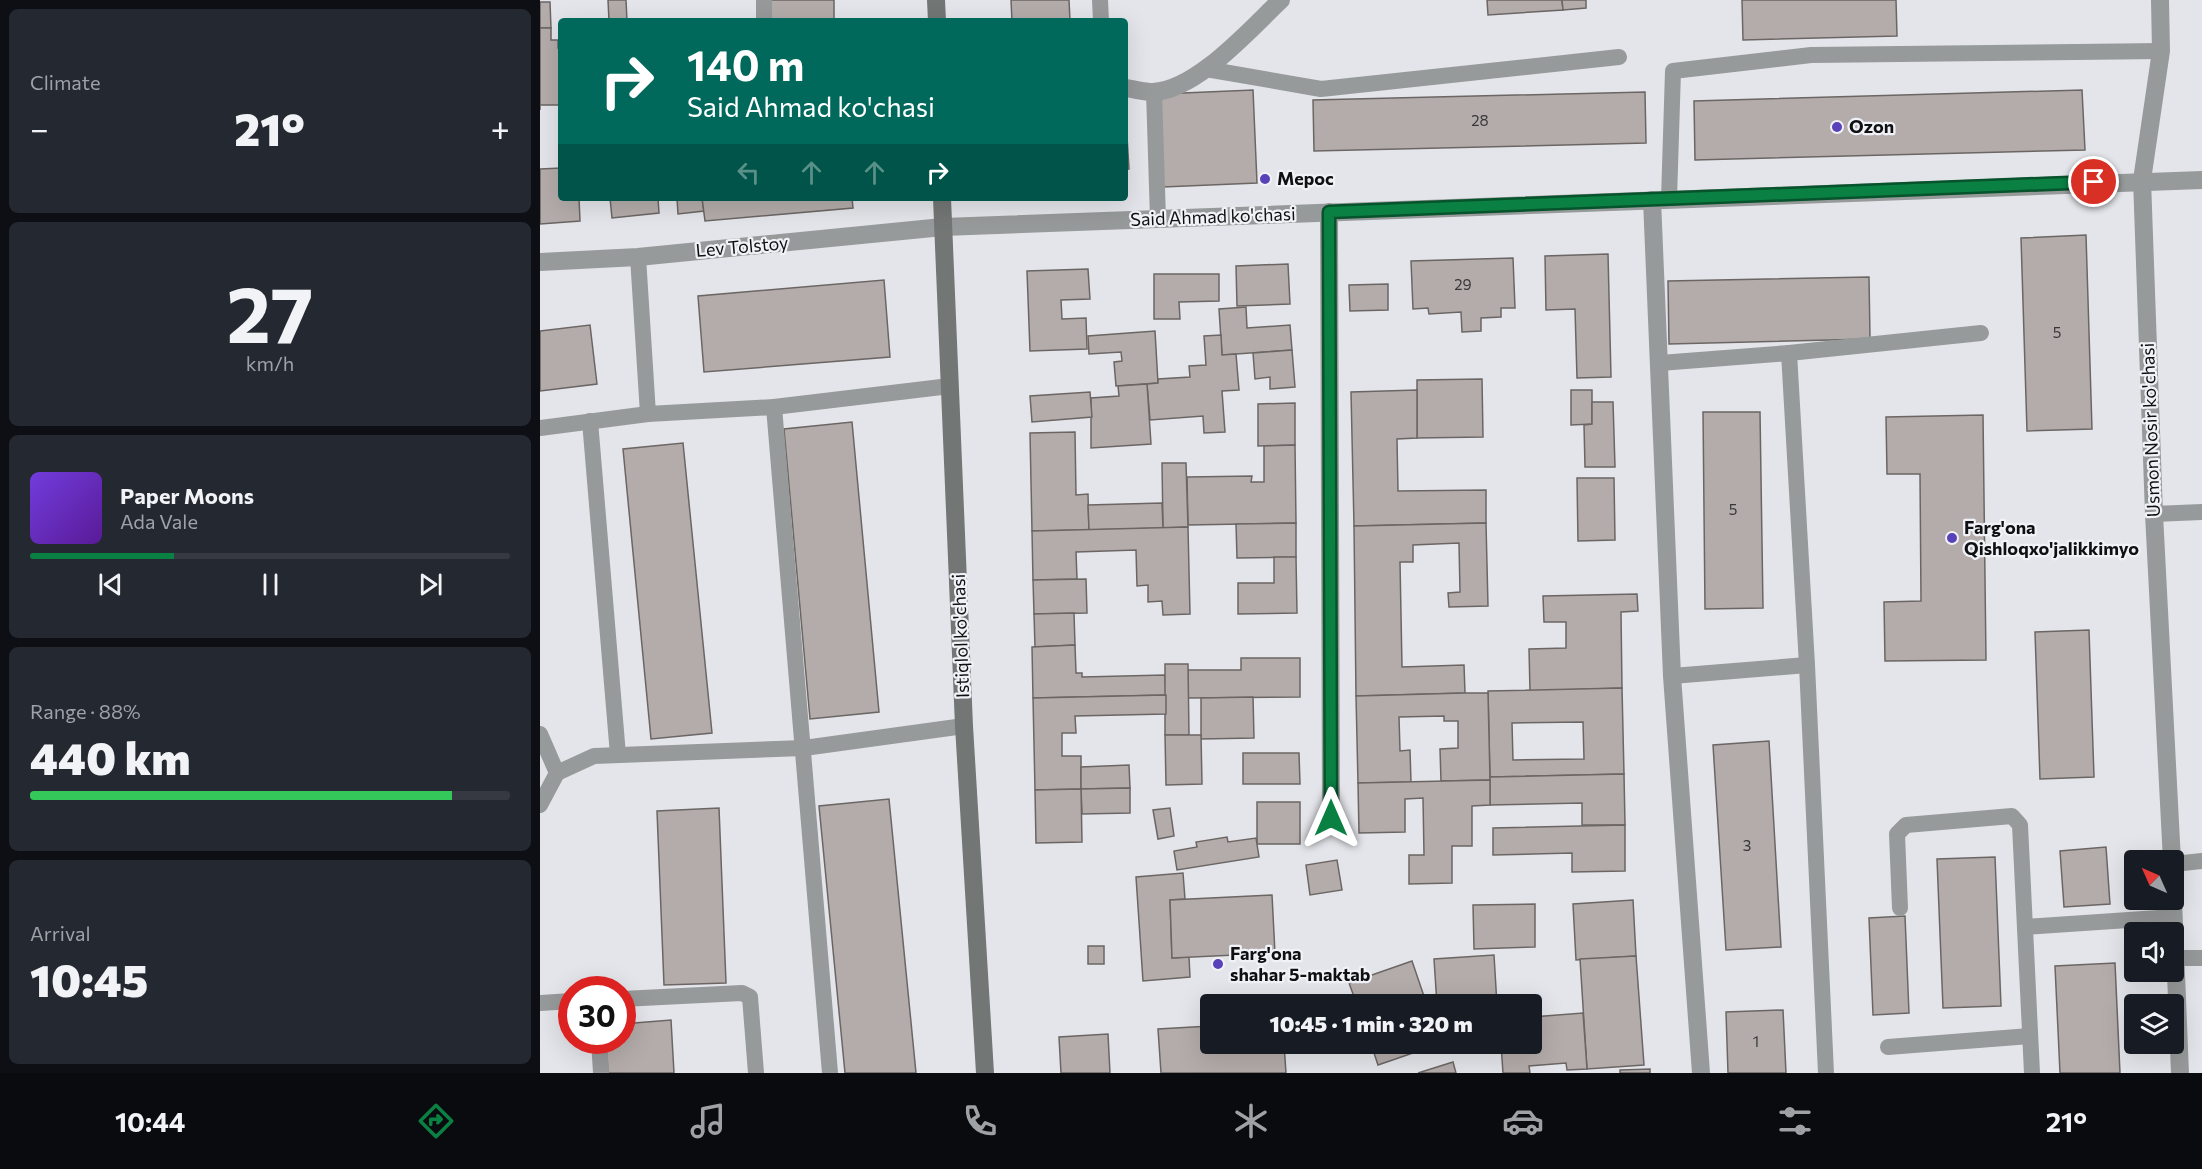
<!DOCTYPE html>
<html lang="en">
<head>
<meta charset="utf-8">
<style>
  body { margin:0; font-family:Commissioner,sans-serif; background:#242831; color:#f1f3f6; height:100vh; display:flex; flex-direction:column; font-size:22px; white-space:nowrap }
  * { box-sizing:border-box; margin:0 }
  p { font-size:20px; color:#9ea1a6 }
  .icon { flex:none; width:33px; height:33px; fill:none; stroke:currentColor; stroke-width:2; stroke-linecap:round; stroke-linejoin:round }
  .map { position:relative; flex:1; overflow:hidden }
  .drawer { display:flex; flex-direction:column; gap:9px; padding:9px; background:#0d0f14; width:540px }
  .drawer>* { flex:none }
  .hud { position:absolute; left:18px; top:18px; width:570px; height:183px; border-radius:6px; box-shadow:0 6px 24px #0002; background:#00695c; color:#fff; overflow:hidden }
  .needle { width:39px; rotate:315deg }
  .buttons { position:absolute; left:1584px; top:850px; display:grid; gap:12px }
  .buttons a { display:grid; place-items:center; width:60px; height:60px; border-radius:6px; background:#171b24; box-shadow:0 6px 24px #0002; font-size:30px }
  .speed { position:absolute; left:18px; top:976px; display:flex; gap:12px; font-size:30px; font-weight:700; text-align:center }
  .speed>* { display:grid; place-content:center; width:78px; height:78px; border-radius:50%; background:#171b24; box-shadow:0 6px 24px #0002; line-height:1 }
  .speed .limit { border:9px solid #d22; background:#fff; color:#111 }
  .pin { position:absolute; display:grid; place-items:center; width:51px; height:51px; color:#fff; margin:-26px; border:3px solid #fff; border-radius:50%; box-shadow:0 2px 6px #0007 }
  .me { position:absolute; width:66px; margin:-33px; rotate:0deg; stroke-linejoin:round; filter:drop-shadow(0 0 4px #0008) }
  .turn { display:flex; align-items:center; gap:21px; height:126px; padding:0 30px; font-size:27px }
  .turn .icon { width:78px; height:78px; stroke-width:2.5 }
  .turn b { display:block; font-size:42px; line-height:51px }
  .lanes { display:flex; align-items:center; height:57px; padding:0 30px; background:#0003; justify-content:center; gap:30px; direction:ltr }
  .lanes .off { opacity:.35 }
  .big { font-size:45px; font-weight:800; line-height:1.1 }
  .drawer .tile { flex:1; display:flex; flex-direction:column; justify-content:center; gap:9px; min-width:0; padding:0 21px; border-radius:9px; background:#242831 }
  .drawer .dial { align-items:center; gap:0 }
  .dial b { font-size:78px; line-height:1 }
  .song { display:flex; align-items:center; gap:18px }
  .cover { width:72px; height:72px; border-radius:9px; background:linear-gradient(135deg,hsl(260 70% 55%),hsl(270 70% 35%)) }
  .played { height:6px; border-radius:3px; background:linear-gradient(90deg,#0b8043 30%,#363941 30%) }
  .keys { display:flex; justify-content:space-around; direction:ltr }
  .heat { display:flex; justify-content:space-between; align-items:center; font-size:33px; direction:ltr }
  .charge { height:9px; border-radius:4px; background:linear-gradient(90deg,#34c759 88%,#363941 0) }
  .trip { position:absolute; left:660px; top:994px; width:342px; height:60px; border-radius:6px; background:#171b24; box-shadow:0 6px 24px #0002; font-weight:800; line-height:60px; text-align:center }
  .dock { display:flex; height:96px; justify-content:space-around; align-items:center; background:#090b0e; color:#9ea1a6 }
  .dock .icon { width:42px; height:42px }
  .dock .active { color:#0b8043 }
  .dock b { font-size:27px; color:#f1f3f6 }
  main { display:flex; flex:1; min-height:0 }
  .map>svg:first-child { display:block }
</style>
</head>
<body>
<main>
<section class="drawer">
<div class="tile"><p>Climate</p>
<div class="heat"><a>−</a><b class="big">21°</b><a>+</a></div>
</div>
<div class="tile dial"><b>27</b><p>km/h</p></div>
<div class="tile">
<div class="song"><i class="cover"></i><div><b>Paper Moons</b><p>Ada Vale</p></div></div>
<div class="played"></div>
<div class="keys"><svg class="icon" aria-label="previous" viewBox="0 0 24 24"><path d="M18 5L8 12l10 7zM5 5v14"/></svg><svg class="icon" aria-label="pause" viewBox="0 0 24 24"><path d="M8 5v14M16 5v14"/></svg><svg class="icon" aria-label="next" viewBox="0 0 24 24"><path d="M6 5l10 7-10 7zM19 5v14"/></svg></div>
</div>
<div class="tile"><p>Range · 88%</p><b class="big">440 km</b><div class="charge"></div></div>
<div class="tile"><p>Arrival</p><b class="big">10:45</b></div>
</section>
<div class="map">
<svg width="1662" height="1073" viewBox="0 0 1662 1073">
  <rect width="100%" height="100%" fill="#e4e5ea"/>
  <g fill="#b3acab" stroke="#6b6664" stroke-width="1.5" fill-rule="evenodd">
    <polygon points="68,0 86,0 87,21 69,21"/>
    <rect x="229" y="0" width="65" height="21"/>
    <polygon points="471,0 529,0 530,21 472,21"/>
    <polygon points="947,0 1022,0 1023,10 948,15"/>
    <polygon points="1022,0 1046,0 1046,8 1023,10"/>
    <polygon points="1202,0 1356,0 1357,36 1203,40"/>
    <polygon points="0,2 10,2 11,28 0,28"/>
    <polygon points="0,28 11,28 11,40 18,40 18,48 21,48 21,105 0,105 0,110"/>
    <polygon points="713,90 717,183 623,187 620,94"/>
    <polygon points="1542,90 1545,150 1155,160 1154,101"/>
    <polygon points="1105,92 1106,143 774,151 773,100"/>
    <polygon points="585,105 589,169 585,170"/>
    <polygon points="21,168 21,198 39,198 40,221 0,224 0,169"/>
    <polygon points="70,198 118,198 119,213 72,218"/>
    <polygon points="137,198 162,198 164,211 138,214"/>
    <polygon points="162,198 312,198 313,208 165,221"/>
    <polygon points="1546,235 1552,429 1487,431 1481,238"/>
    <polygon points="1068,254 1071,377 1037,378 1035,309 1006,310 1005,256"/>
    <polygon points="973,258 975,308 961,308 961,317 941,318 941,331 922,332 921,312 889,314 888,308 873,309 871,261"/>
    <polygon points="748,264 750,304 697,306 696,266"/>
    <polygon points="548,269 550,299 521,300 522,319 546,318 547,349 490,351 487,271"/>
    <polygon points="614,274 679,274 679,301 639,302 640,319 614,319"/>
    <polygon points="1329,277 1330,339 1129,344 1128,281"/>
    <polygon points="344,280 350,357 164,372 158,296"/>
    <polygon points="848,284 848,310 810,311 809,285"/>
    <polygon points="706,307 707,328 750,325 752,350 682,355 679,309"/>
    <polygon points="50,325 57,384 0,391 0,331"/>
    <polygon points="615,331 618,383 576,386 574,362 582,361 581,352 549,354 548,336"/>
    <polygon points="681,335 682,355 696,354 699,390 682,391 685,432 664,433 663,416 610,420 607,384 618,383 618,379 650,377 649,366 666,365 664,336"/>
    <polygon points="752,350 755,387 730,389 730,377 715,379 713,353"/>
    <polygon points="942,379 943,437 877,438 877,380"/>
    <polygon points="607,384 611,444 551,448 551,398 579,396 578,386"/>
    <polygon points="877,390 877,438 857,439 858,491 946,490 946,523 814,526 811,392"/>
    <polygon points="1031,390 1052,390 1052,424 1031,425"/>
    <polygon points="550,392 552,417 492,422 490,396"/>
    <polygon points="1052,402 1073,402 1075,467 1045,467 1044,425 1052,424"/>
    <polygon points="755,403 755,445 718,446 718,404"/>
    <polygon points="1163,412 1220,412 1223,608 1165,609"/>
    <polygon points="1443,415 1446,660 1345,661 1344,602 1381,601 1380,474 1347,474 1346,417"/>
    <polygon points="312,422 339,712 270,719 244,429"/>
    <polygon points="535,432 536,495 548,494 549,530 492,531 490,433"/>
    <polygon points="143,443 172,733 111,739 83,449"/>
    <polygon points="755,445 756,523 648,525 647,477 712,476 711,482 724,482 724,446"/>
    <polygon points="622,463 646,463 648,527 623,528"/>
    <polygon points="1037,478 1074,478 1075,540 1038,541"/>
    <polygon points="622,503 623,528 549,530 548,505"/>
    <polygon points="756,523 756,557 697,558 696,524"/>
    <polygon points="946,523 948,606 909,607 908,593 920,592 919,543 873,545 873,562 860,562 862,667 924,665 925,693 816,696 814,526"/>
    <polygon points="648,527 650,614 623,615 622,601 608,602 608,585 597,586 596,550 536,552 537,579 493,580 492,531"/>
    <polygon points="734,557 756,557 757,613 698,614 698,583 734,583"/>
    <polygon points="546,579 547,613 494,614 493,580"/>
    <polygon points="1097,594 1098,611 1081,612 1082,688 990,691 989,649 1026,648 1026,622 1004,622 1003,596"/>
    <polygon points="534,613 535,645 495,647 494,614"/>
    <polygon points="1549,630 1554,777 1500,779 1495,632"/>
    <polygon points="535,645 536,673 542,673 542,677 625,675 626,695 493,698 492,647"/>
    <polygon points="701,658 760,658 760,697 648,698 648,670 701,670"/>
    <polygon points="625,664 648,664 649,735 625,735"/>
    <path d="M1082 688 1084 774 950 777 948 691ZM1043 722 1044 759 973 760 972 723Z"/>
    <polygon points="925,693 948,693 950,780 901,781 900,749 918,748 918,721 904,721 904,716 859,717 860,751 870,750 871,782 818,783 816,696"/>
    <polygon points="626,695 626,714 535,716 536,733 522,733 522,756 541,756 541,789 495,790 493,698"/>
    <polygon points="713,697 714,738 661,739 661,698"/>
    <polygon points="625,735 661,735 662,784 626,785"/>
    <polygon points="1229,741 1241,947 1186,950 1173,745"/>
    <polygon points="703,753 759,753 760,784 703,784"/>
    <polygon points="589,765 590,788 541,789 541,767"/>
    <polygon points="1084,774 1085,825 1042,825 1042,803 950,805 950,777"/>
    <polygon points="950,780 950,805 932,806 932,846 912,846 912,883 869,884 869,855 884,855 883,798 865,799 865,832 819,833 818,783"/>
    <polygon points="590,788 590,813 542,814 541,789"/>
    <polygon points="541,789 542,842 496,843 495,790"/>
    <polygon points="349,799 376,1073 305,1073 279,806"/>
    <rect x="717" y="802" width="43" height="42"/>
    <polygon points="179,808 186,983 124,985 117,811"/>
    <polygon points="630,808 634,836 618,839 613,810"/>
    <polygon points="1085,825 1085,871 1032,872 1032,853 953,855 953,828"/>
    <polygon points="687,837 688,842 716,838 719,857 637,870 634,851 657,847 656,842"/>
    <polygon points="1566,847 1570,904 1524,907 1520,851"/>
    <polygon points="1455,857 1461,1006 1403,1008 1397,859"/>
    <polygon points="797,860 802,890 770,895 766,865"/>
    <polygon points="643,873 645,899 630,900 632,958 649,957 650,977 603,981 596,877"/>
    <polygon points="732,895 735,953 632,958 630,900"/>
    <polygon points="1093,900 1096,956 1036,960 1033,904"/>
    <polygon points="995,904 995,947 934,949 933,905"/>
    <polygon points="1365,916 1369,1013 1333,1015 1329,918"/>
    <rect x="548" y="946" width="16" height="18"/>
    <polygon points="954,955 957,1005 897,1005 894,959"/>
    <polygon points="1096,956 1104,1065 1047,1069 1040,959"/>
    <polygon points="872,961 887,1005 817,1005 809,983"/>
    <polygon points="1575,963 1580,1073 1520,1073 1515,966"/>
    <polygon points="1243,1010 1246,1073 1188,1073 1186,1012"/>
    <polygon points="1043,1013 1047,1069 1027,1070 1026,1063 989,1066 990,1073 963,1073 961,1044 992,1044 992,1017"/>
    <polygon points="131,1020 134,1073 68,1073 66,1041 82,1041 82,1024"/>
    <polygon points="670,1026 670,1044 744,1044 746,1073 621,1073 618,1029"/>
    <polygon points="568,1034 570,1073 521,1073 519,1037"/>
    <polygon points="831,1044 899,1044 838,1065"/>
    <polygon points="913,1062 916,1073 878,1073"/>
    <polygon points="1110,1069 1110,1073 1080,1073 1080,1070"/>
  </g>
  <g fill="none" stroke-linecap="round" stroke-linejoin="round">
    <g stroke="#979a9a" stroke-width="16">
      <polyline points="224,0 224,21"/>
      <polyline points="560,0 561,21"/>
      <polyline points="666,69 781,89 1079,57"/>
      <polyline points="614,92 618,219"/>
      <polyline points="1129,199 1133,71 1271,55 1621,51"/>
      <polyline points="98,257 108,414"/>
      <polyline points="1249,353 1441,333"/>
      <polyline points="1120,363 1249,353 1267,665 1286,1073"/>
      <polyline points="234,407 290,1073"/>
      <polyline points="50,421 78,755"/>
      <polyline points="0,428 108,414 234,407 410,386"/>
      <polyline points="1614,514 1662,512"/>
      <polyline points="1132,676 1267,665"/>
      <polyline points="0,734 17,773 54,756 264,748 424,726"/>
      <polyline points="0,805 17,773"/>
      <polyline points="1634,864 1662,861"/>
      <polyline points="1360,908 1357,834 1366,825 1472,816 1480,825 1492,1073"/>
      <polyline points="1485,927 1633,917"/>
      <polyline points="1636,958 1662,958"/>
      <polyline points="82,999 202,993 210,997 216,1073"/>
      <polyline points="0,1003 32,1001"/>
      <polyline points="59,1041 61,1073"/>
      <polyline points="1348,1047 1490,1036"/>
    </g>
    <g stroke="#979a9a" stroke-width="18">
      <polyline points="1620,0 1621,51 1602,180 1614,514 1632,861"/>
      <path d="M585 88C594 89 604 92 613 92 657 90 710 29 741 0"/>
      <polyline points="1112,200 1132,676 1161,1073"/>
      <polyline points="789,212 791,818"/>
      <polyline points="0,262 98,257 403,227 1662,180"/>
      <polyline points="1633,900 1640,1073"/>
    </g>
    <g stroke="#727675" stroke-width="18">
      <polyline points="396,0 397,21"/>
      <polyline points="402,198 424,726 445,1073"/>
    </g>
  </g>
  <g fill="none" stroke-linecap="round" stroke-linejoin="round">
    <g stroke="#07532c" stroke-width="15">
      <polyline id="route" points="791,818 789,212 1554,182"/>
    </g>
    <use href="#route" stroke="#0b8043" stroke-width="10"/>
  </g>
  <g fill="#5841b9" stroke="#f1f2f7" stroke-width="2">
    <circle cx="1297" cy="127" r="6"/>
    <circle cx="725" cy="179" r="6"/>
    <circle cx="1412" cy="538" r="6"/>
    <circle cx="678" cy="964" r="6"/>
  </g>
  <g text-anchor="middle" stroke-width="4.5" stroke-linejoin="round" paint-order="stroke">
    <g font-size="15" fill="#383738">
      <text x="940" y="126">28</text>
      <text x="923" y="290">29</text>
      <text x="1517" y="338">5</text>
      <text x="1193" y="515">5</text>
      <text x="1207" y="851">3</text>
      <text x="1216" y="1047">1</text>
    </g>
    <g font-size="18" font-weight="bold" fill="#0f1011" stroke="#f1f2f7" text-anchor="start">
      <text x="1309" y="133">Ozon</text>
      <text x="737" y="185">Мерос</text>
      <text x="1424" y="534">Farg'ona<tspan x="1424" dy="21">Qishloqxo'jalikkimyo</tspan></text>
      <text x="690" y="960">Farg'ona<tspan x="690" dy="21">shahar 5-maktab</tspan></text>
    </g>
    <g font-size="18" fill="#0f1011" stroke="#f1f2f7">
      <text transform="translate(673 217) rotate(-2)" y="6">Said Ahmad ko'chasi</text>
      <text transform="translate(202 247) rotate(-5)" y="6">Lev Tolstoy</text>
      <text transform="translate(1611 430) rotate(-92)" y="6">Usmon Nosir ko'chasi</text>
      <text transform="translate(421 636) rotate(-92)" y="6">Istiqlol ko'chasi</text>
    </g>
  </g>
</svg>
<div class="buttons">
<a><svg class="needle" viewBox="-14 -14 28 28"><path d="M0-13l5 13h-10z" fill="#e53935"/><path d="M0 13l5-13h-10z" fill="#9ea1a6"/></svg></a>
<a><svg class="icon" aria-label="sound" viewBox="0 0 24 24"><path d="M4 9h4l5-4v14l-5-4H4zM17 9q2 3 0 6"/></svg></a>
<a><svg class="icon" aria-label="layers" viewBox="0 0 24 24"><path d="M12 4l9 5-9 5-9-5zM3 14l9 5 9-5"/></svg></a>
</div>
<div class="speed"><div class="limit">30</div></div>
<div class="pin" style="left:1554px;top:182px;background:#d93025"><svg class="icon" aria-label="arrive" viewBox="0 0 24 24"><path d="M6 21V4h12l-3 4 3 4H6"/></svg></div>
<svg class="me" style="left:791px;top:818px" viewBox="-20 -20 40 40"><path d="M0-17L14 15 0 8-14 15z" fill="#0b8043" stroke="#fff" stroke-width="4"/></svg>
<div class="trip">10:45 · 1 min · 320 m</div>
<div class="hud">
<div class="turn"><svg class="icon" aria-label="right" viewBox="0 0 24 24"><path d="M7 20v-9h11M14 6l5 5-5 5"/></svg><div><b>140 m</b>Said Ahmad ko'chasi</div></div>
<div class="lanes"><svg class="icon off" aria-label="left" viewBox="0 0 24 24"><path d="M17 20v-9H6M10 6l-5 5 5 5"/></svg><svg class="icon off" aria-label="ahead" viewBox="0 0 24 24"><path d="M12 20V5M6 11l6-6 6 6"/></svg><svg class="icon off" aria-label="ahead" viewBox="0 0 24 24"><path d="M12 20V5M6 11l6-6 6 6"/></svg><svg class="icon" aria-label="right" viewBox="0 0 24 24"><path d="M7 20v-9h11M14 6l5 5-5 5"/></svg></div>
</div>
</div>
</main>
<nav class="dock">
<b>10:44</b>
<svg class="icon active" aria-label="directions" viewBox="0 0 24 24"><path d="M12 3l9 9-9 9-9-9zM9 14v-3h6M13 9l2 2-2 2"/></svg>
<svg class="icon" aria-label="music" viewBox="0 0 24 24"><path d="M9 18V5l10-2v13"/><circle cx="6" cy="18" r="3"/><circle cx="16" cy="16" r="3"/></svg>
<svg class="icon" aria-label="phone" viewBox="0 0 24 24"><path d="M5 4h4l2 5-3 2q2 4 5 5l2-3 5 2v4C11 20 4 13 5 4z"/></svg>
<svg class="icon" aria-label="climate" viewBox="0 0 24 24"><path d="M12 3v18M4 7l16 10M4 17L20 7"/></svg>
<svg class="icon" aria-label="car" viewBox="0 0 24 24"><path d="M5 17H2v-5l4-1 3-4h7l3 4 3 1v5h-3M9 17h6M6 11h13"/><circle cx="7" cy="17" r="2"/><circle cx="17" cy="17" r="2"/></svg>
<svg class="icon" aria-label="filters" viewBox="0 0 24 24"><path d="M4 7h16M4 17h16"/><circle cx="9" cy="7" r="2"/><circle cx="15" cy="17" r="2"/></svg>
<b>21°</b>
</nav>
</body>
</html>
